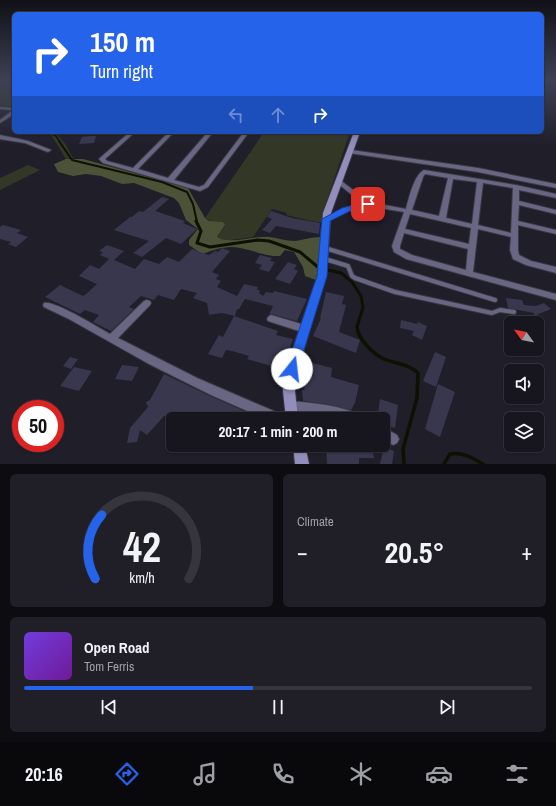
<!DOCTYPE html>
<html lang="en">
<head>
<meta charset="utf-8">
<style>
  body { margin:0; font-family:"Archivo Narrow",sans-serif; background:#201f28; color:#f1f3f6; height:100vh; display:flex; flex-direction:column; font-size:15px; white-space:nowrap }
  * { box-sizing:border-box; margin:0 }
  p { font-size:13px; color:#9e9fa4 }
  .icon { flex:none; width:22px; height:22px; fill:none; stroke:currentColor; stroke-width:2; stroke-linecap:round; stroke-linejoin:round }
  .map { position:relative; height:464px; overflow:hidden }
  .drawer { display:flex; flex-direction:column; gap:10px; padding:10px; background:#0d0c11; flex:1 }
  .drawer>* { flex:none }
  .hud { position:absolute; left:12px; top:12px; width:532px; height:122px; border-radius:6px; box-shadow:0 1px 3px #0004,0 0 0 1px #36353d; background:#2563eb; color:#fff; overflow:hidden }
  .needle { width:26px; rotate:303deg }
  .buttons { position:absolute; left:504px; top:316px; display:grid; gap:8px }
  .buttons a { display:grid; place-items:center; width:40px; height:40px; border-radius:6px; background:#17161f; box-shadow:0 1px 3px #0004,0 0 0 1px #36353d; font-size:20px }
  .speed { position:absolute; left:12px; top:400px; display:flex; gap:8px; font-size:20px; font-weight:700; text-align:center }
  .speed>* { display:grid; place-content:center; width:52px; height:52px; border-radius:50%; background:#17161f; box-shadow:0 1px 3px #0004,0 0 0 1px #36353d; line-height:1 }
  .speed .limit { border:6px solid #d22; background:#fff; color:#111 }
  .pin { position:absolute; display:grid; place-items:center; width:34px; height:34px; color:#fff; margin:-17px; border-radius:8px; box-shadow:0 2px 6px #0006 }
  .me { position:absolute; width:44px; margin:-22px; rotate:16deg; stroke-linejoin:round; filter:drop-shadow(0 0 3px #0008) }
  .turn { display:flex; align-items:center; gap:14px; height:84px; padding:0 12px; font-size:18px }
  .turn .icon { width:52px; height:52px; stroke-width:2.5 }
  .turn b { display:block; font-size:28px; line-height:34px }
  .lanes { display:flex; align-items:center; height:38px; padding:0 12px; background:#0003; justify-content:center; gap:20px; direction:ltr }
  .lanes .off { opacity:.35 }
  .big { font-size:30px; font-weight:700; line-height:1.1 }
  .drawer .tile { flex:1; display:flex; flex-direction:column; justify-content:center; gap:6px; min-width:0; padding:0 14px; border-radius:6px; background:#201f28 }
  .drawer .dial { align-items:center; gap:0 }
  .dial svg { height:104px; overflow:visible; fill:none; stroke:#36353d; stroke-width:7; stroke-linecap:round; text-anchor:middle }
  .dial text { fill:#f1f3f6; stroke:none }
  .song { display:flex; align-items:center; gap:12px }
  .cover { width:48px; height:48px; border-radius:6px; background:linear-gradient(135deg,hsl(260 70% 55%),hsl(280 70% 35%)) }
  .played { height:4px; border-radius:2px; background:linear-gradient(90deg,#2563eb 45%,#36353d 45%) }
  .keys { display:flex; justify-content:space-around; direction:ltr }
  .heat { display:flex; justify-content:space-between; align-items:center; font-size:22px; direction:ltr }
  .drawer .tiles { flex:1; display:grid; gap:10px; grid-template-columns:1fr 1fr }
  .tile:last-child { grid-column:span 2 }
  .trip { position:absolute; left:166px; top:412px; width:224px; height:40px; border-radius:6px; background:#17161f; box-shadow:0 1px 3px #0004,0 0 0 1px #36353d; font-weight:700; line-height:40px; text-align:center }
  .menu { display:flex; height:64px; justify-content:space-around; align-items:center; background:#09090c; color:#9e9fa4 }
  .menu .icon { width:28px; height:28px }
  .menu .on { color:#2563eb }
  .menu b { font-size:18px; color:#f1f3f6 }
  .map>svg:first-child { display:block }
</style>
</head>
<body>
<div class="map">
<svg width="556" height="464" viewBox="0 0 556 464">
  <rect width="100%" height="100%" fill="#1f1e29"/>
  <g fill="#333726">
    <polygon points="0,81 14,81 14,107 0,105"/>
    <polygon points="31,132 55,132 66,145 73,158 66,159 50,133"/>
    <path d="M264 132H350L324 209 322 222H316L286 215 287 213 272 209 253 237C242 238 227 243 217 237L225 226C218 222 211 222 205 218Z"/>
    <polygon points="28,165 40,170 0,190 0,178"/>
  </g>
  <path fill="#4b5238" d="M66 159H83L188 188 205 218 209 221 223 222 225 225 217 237C231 245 254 235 270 237 278 238 286 241 295 241 303 240 311 237 320 237L321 259 316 280 305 276 303 267 294 252 285 250 280 256C266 257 253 250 240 248 226 245 215 250 202 254L189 245V240L198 229 186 220 179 203 174 198 134 183 122 184 101 176 86 174 73 176 58 172 54 164Z"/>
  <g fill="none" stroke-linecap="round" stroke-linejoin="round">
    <polyline stroke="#0c1100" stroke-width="1.5" points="49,132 56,136 60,142"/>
    <polyline stroke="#0c1100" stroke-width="2" points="59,141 72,160 162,182 187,192 193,204 197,222"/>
    <polyline stroke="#0c1100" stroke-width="3" points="196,221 201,231 197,243 210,247 258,240 269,241 300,252 319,268 341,273 352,282 361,296 363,307 357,327"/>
    <g stroke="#0c1100" stroke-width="3.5">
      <path d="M357 326C357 338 373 354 384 359 396 364 407 363 418 373L417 398 403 449 404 464"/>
      <path d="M444 464 450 454C463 452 472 458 483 464"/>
    </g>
  </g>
  <g fill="#39374e">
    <polygon points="90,136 96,136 94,143 79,144 82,137"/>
    <polygon points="162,197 169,199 155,211 185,221 183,223 197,229 181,244 166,238 142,257 133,253 149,241 114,230 130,217 132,217 139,211 143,212"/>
    <polygon points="271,211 292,218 320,223 319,234 276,226 270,233 262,230 272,219 267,217"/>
    <polygon points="3,225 21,230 17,233 28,237 16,247 8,244 11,242 0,239 0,227"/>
    <polygon points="107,245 124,251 114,260 135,269 144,259 159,264 167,257 179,262 192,249 209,255 215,251 218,252 222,248 230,251 212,272 219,275 216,279 221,281 217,287 237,296 244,284 258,287 257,290 260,290 259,293 263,296 266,292 273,293 274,291 307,299 297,321 271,314 269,315 273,306 245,299 239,309 237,309 235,316 222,313 209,315 207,303 193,298 197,293 181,289 174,300 158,295 154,300 141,296 129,307 134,309 111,331 93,322 99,315 85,310 80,314 45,297 60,285 83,296 86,294 97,284 79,276 90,265 99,269 109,259 100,255 103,252 99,251"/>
    <polygon points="260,255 272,258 270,261 275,262 269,272 259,269 262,265 255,263"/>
    <polygon points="288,262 297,265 294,269 298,271 290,284 275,279"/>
    <polygon points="326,292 344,296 342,304 346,305 339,332 360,340 356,353 313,336 321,318 320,318"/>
    <polygon points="506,298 522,300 524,305 536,306 544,303 551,309 534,316 534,313 508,308"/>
    <polygon points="234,316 278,331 276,335 293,339 284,366 282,365 280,371 270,368 271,366 247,359 249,356 232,351 226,350 222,358 208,354 219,335 223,337"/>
    <polygon points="401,320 417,324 418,322 427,326 422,340 412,335 414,331 400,328"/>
    <polygon points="435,352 446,357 436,387 423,381"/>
    <polygon points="70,357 78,359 71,369 63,366"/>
    <polygon points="308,362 332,368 331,377 359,385 355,403 351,410 327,404 303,401 302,390 304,390 307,377 304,376"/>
    <polygon points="122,365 139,367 132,381 115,379"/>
    <polygon points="74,367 92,371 79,391 60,386"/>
    <polygon points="164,374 210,396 251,414 249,419 174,419 164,416 147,435 140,430 137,442 127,443 130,428 148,407 146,402 150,400"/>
    <polygon points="438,384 455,392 440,437 425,429"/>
    <polygon points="380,399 398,405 395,428 383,424 383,419 377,419"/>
    <polygon points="326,445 372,446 374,458 359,458 359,464 327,464"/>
    <polygon points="384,447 394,451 392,464 380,464"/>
  </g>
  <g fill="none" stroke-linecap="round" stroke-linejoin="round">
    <g stroke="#3b3a44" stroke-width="6">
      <g id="service">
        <polyline points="325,248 495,300"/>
        <polyline points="325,259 348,266 352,276 355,278 395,292 492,313 500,310 514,312"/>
      </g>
    </g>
    <g stroke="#3b3a44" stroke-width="2">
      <g id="minor">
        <polygon points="0,107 14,108 14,110 0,109"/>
        <polygon points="12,111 14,111 14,114 0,123 0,120"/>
        <polygon points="130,132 135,132 105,159 107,161 133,168 169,132 174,132 138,169 168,178 208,132 213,132 174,180 199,187 204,185 244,132 249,132 208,187 200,191 103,163 99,159 100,158"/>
        <polygon points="0,135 28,141 51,150 48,152 25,143 0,139"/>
        <path d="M424 170 516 185 556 194V198L519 190V201L556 210V214L519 205 518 221 556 230V234L518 225V250L519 255 531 261 556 267V273L526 265 513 259 510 250 511 237 478 229 473 272 556 294V300L406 259 394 252 392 246 404 212 367 206 347 211 328 220 326 221 323 219 343 209 362 203 336 182V180H340L369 202 406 209C409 198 414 175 424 170ZM425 174 448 178 439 216 412 210 423 177ZM453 179 477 182 472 224 446 218ZM483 183 513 188 511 233 478 225ZM410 214 471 228 469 244 405 229ZM404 233 468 249 466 270 412 255 400 249V246Z"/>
        <path d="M147 300 150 301 151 303 150 305 118 338 197 378 283 415 284 419H266L211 395 149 364 69 319 44 307 43 305 44 303C54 300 99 328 110 334L144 301Z"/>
        <polygon points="271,315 308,326 309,329 308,332 305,333 268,321 267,319 268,317"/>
        <path d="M290 401C315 403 338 405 361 415L362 419H345L324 414 290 411 286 410 285 406 286 402Z"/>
        <polygon points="383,427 397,435 399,439 397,443 393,445 383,439"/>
      </g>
    </g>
    <g stroke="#3b3a44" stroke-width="2">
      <polygon id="tertiary" points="351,150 478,168 556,184 556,188 478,172 349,153 349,151"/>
    </g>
    <g stroke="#3b3a44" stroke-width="2">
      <g id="secondary">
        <polygon points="354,132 360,132 331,213 326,275 298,369 295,391 298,419 286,419 283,391 286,369 318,275 323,213"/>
        <polygon points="293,445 305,445 309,464 295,464"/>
      </g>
    </g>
    <use href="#service" stroke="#686683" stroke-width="4"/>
    <use href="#minor" fill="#686683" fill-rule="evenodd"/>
    <use href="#tertiary" fill="#686683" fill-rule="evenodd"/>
    <use href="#secondary" fill="#928ebc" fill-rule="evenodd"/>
  </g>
  <linearGradient id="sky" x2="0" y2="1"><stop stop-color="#111017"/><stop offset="0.55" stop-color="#3c4154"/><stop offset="1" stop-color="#3c4154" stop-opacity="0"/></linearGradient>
  <rect width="556" height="146" fill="url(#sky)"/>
  <polygon fill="#2563eb" stroke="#184099" points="368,201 372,204 370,206 348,212 330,221 327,276 298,369 296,373 292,375 288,373 286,369 317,276 322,219 342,208"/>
</svg>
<div class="buttons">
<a><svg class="needle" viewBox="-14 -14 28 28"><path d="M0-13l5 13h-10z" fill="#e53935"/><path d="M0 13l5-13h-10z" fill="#9e9fa4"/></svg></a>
<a><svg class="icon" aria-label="sound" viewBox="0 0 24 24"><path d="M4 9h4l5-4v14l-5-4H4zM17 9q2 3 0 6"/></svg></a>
<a><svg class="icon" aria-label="layers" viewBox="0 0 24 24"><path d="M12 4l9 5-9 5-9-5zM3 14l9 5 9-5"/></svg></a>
</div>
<div class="speed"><div class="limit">50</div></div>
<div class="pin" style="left:368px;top:204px;background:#d93025"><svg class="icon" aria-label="arrive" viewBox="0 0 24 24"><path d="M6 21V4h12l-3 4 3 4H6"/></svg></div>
<svg class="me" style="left:292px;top:369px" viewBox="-20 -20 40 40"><circle r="19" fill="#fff"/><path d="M0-13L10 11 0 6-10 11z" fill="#2563eb"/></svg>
<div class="trip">20:17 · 1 min · 200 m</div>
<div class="hud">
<div class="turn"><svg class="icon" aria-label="right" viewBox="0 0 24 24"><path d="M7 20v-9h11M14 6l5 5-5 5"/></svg><div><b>150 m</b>Turn right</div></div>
<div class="lanes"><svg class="icon off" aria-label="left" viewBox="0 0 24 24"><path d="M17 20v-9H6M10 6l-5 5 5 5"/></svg><svg class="icon off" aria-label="ahead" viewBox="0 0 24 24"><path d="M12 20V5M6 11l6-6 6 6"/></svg><svg class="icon" aria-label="right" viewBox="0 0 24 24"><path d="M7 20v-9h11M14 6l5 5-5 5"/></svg></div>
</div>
</div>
<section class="drawer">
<div class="tiles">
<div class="tile dial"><svg viewBox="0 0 100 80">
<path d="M14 69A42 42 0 1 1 86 69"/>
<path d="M14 69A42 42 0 0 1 19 20" stroke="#2563eb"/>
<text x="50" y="56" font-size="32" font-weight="700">42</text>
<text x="50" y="72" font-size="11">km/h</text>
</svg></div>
<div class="tile"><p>Climate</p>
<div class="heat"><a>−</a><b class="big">20.5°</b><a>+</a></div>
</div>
<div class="tile">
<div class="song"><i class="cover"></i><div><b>Open Road</b><p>Tom Ferris</p></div></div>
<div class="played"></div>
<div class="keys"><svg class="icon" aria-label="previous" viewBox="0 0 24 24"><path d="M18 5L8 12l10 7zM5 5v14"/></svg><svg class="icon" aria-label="pause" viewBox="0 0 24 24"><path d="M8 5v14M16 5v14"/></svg><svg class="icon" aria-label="next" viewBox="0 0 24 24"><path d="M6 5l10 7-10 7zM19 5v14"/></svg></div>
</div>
</div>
</section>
<nav class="menu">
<b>20:16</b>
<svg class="icon on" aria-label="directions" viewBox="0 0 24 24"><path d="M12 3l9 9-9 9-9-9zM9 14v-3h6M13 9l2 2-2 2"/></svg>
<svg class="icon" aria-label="music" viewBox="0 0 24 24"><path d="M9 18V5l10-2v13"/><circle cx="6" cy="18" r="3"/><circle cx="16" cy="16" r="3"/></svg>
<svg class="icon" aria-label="phone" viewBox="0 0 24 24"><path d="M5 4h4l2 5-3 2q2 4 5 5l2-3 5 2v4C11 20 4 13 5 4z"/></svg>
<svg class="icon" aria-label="climate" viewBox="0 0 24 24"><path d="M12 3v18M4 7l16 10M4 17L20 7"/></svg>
<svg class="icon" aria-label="car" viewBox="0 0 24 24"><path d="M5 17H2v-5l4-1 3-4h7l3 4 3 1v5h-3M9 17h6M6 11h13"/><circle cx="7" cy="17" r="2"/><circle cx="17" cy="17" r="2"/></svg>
<svg class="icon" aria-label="filters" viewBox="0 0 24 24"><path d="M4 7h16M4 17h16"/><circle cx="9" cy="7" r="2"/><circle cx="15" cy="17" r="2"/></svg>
</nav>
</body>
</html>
